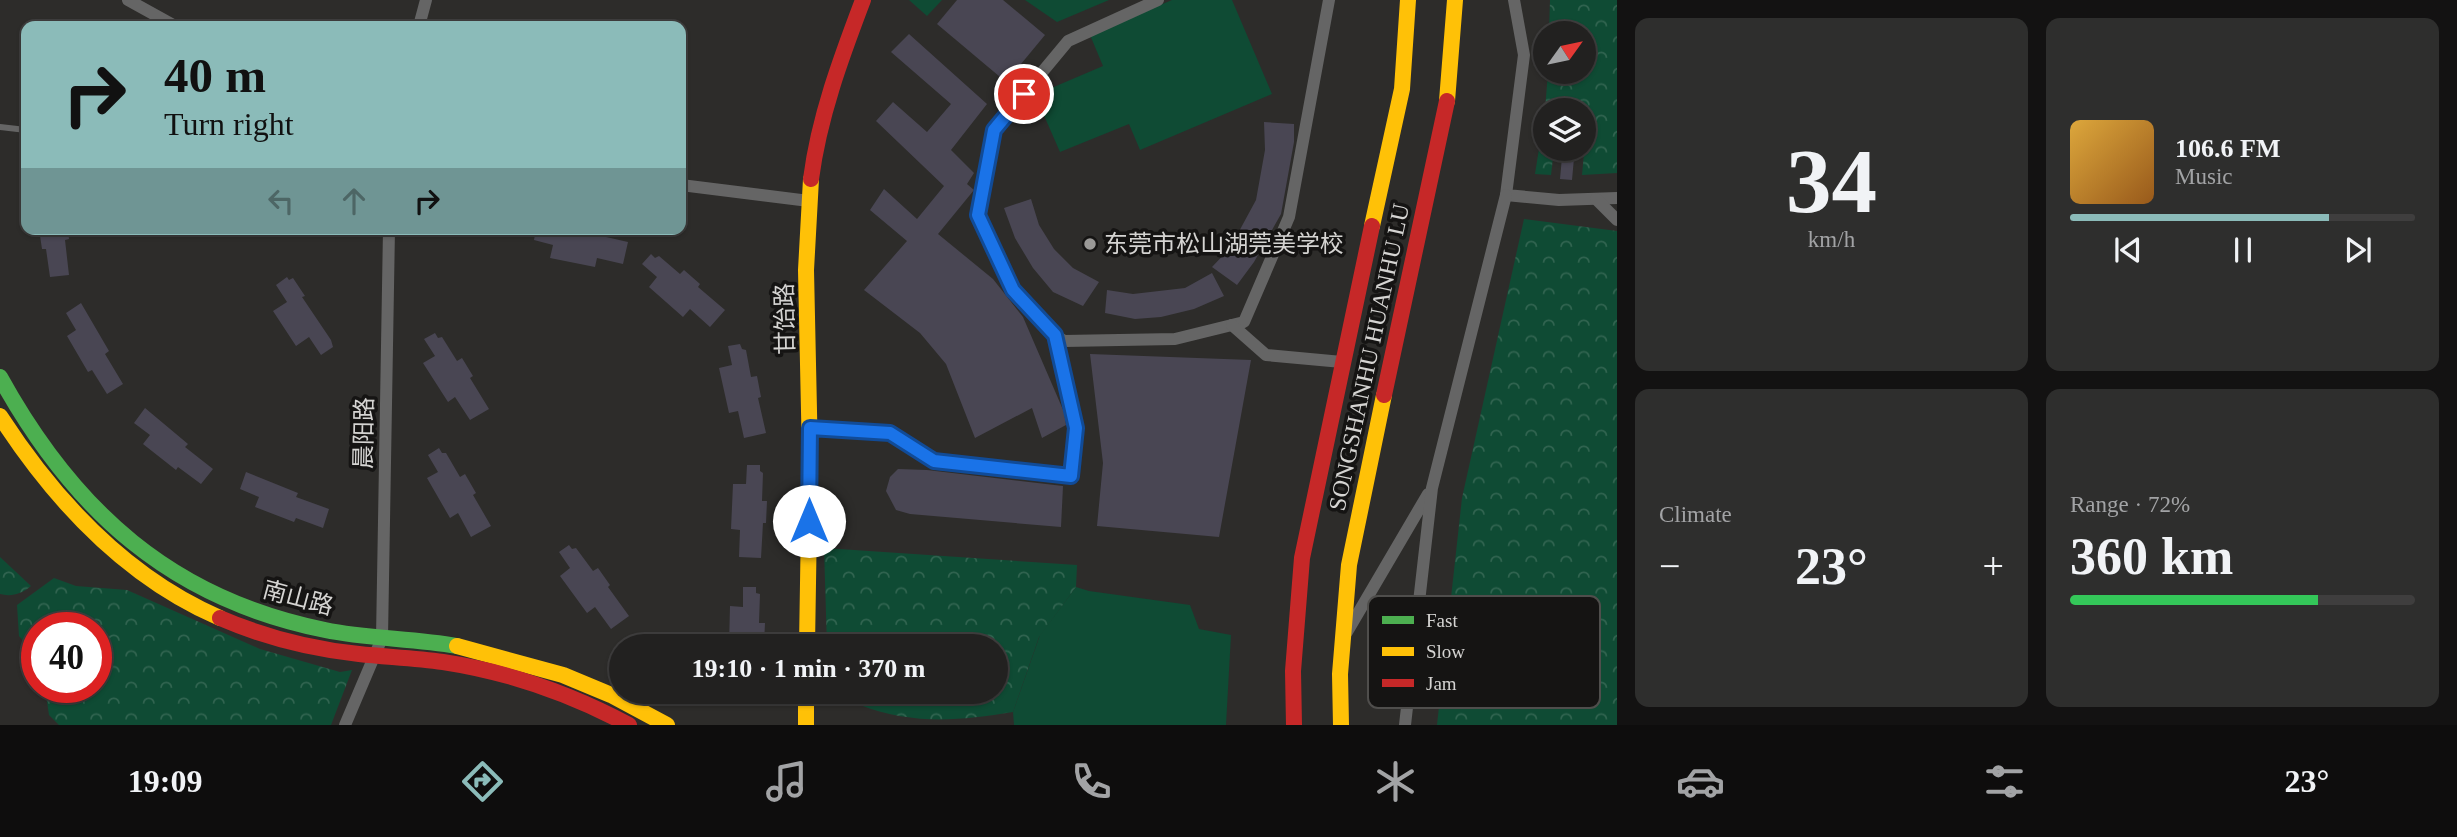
<!DOCTYPE html>
<html lang="en">
<head>
<meta charset="utf-8">
<style>
  body { margin:0; font-family:"Times New Roman","Noto Sans SC",serif; background:#2e2e2d; color:#f1f3f6; height:100vh; display:flex; flex-direction:column; font-size:26px; white-space:nowrap }
  * { box-sizing:border-box; margin:0 }
  p { font-size:23px; color:#a2a3a5 }
  .icon { flex:none; width:38px; height:38px; fill:none; stroke:currentColor; stroke-width:2; stroke-linecap:round; stroke-linejoin:round }
  .map { position:relative; flex:1; overflow:hidden }
  .details { display:flex; flex-direction:column; gap:18px; padding:18px; background:#131212; width:840px }
  .details>* { flex:none }
  .hud { position:absolute; left:21px; top:21px; width:665px; height:214px; border-radius:14px; box-shadow:0 2px 5px #0004,0 0 0 2px #3f3e3e; background:#8bbbb9; color:#111; overflow:hidden }
  .needle { width:46px; rotate:57deg }
  .buttons { position:absolute; left:1533px; top:21px; display:grid; gap:14px }
  .buttons a { display:grid; place-items:center; width:63px; height:63px; border-radius:50%; background:#222120; box-shadow:0 2px 5px #0004,0 0 0 2px #3f3e3e; font-size:35px }
  .speed { position:absolute; left:21px; top:612px; display:flex; gap:14px; font-size:35px; font-weight:700; text-align:center }
  .speed>* { display:grid; place-content:center; width:91px; height:91px; border-radius:50%; background:#222120; box-shadow:0 2px 5px #0004,0 0 0 2px #3f3e3e; line-height:1 }
  .speed .limit { border:10px solid #d22; background:#fff; color:#111 }
  .pin { position:absolute; display:grid; place-items:center; width:60px; height:60px; color:#fff; margin:-30px; border:4px solid #fff; border-radius:50%; box-shadow:0 2px 7px #0007 }
  .me { position:absolute; width:77px; margin:-38px; rotate:0deg; stroke-linejoin:round; filter:drop-shadow(0 0 5px #0008) }
  .turn { display:flex; align-items:center; gap:24px; height:147px; padding:0 28px; font-size:32px }
  .turn .icon { width:91px; height:91px; stroke-width:2.5 }
  .turn b { display:block; font-size:49px; line-height:60px }
  .lanes { display:flex; align-items:center; height:66px; padding:0 28px; background:#0003; justify-content:center; gap:35px; direction:ltr }
  .lanes .off { opacity:.35 }
  .big { font-size:52px; font-weight:600; line-height:1.1 }
  .details .widget { flex:1; display:flex; flex-direction:column; justify-content:center; gap:10px; min-width:0; padding:0 24px; border-radius:14px; background:#2e2e2d }
  .details .dial { align-items:center; gap:0 }
  .dial b { font-size:91px; line-height:1 }
  .song { display:flex; align-items:center; gap:21px }
  .cover { width:84px; height:84px; border-radius:10px; background:linear-gradient(135deg,hsl(40 70% 55%),hsl(30 70% 35%)) }
  .played { height:7px; border-radius:4px; background:linear-gradient(90deg,#8bbbb9 75%,#3f3e3e 75%) }
  .keys { display:flex; justify-content:space-around; direction:ltr }
  .heat { display:flex; justify-content:space-between; align-items:center; font-size:38px; direction:ltr }
  .charge { height:10px; border-radius:5px; background:linear-gradient(90deg,#34c759 72%,#3f3e3e 0) }
  .details .tiles { flex:1; display:grid; gap:18px; grid-template-columns:repeat(2,1fr) }
  .trip { position:absolute; left:609px; top:634px; width:399px; height:70px; border-radius:35px; background:#222120; box-shadow:0 2px 5px #0004,0 0 0 2px #3f3e3e; font-weight:600; line-height:70px; text-align:center }
  .tab-bar { display:flex; height:112px; justify-content:space-around; align-items:center; background:#0e0d0d; color:#a2a3a5 }
  .tab-bar .icon { width:49px; height:49px }
  .tab-bar .selected { color:#8bbbb9 }
  .tab-bar b { font-size:32px; color:#f1f3f6 }
  main { display:flex; flex:1; min-height:0 }
  .map>svg:first-child { display:block }
</style>
</head>
<body>
<main>
<div class="map">
<svg width="1617" height="725" viewBox="0 0 1617 725">
  <defs>
    <pattern id="forest-crowns" width="20" height="18" patternUnits="userSpaceOnUse" patternTransform="scale(1.75)"><rect width="20" height="18" fill="#0f4b34"/><path d="M2 6a3 3 0 1 1 6 0M12 15a3 3 0 1 1 6 0" fill="none" stroke="#316450"/></pattern>
  </defs>
  <rect width="100%" height="100%" fill="#2d2c2a"/>
  <g fill="#0f4b34">
    <polygon points="909,0 942,0 927,16"/>
    <polygon points="1025,0 1109,0 1057,22"/>
    <polygon points="1172,0 1232,0 1272,94 1140,150 1129,124 1060,152 1035,95 1103,66 1090,35"/>
    <polygon points="1076,587 1089,591 1190,605 1199,629 1231,635 1226,725 1014,725 1013,712 1040,635"/>
  </g>
  <g fill="url(#forest-crowns)">
    <polygon points="1550,0 1617,0 1617,173 1582,175 1584,153 1554,149 1551,175 1535,174 1545,111 1545,149 1584,149 1584,110 1545,110 1548,72 1584,72 1584,33 1549,33"/>
    <polygon points="1524,219 1617,231 1617,725 1437,725 1462,498"/>
    <path d="M824 548 1077 565 1076 587 1039 637 1013 712C958 721 913 725 860 705 850 701 838 697 831 691H996V646H827Z"/>
    <path d="M0 557 31 586C22 594 11 597 0 594Z"/>
    <polygon points="54,578 76,586 127,590 260,649 340,672 352,670 331,725 59,725 49,715 45,688 96,688 96,628 37,628 37,657 19,636 17,605"/>
  </g>
  <g fill="#494653">
    <polygon points="957,0 1003,0 1045,35 1006,82 937,24"/>
    <polygon points="909,34 987,104 951,150 974,173 967,184 974,190 938,234 993,279 1023,317 1064,412 1066,425 1042,438 1032,408 975,438 946,364 920,333 864,290 907,241 870,210 884,189 917,219 944,186 876,121 893,102 927,132 951,104 891,52"/>
    <polygon points="1264,122 1294,124 1294,142 1281,214 1254,262 1237,285 1212,267 1230,248 1256,200 1265,150"/>
    <polygon points="1562,157 1574,158 1572,180 1560,179"/>
    <polygon points="1031,199 1039,225 1054,249 1073,268 1099,282 1083,306 1053,292 1033,268 1015,238 1004,208"/>
    <polygon points="39,229 68,229 69,239 65,240 69,275 50,277 46,249 42,249"/>
    <polygon points="536,229 560,229 572,232 572,229 586,229 594,231 593,234 628,242 623,264 597,258 595,267 550,258 553,245 534,240"/>
    <polygon points="651,254 655,258 659,256 680,274 684,270 700,284 698,287 725,310 710,327 690,309 683,317 649,287 657,277 642,264"/>
    <polygon points="1212,273 1224,296 1194,309 1161,317 1135,319 1105,313 1107,290 1133,294 1185,288"/>
    <polygon points="287,277 289,280 293,278 305,296 302,297 331,340 333,347 321,355 309,337 296,346 273,311 287,302 276,285"/>
    <polygon points="81,303 109,351 105,354 123,384 107,394 92,370 88,372 67,336 76,330 66,313"/>
    <polygon points="435,333 438,338 442,337 457,361 462,358 473,376 470,378 489,409 470,420 455,397 448,402 423,363 435,356 424,339"/>
    <polygon points="740,344 742,349 746,350 751,377 757,376 761,397 758,398 766,433 744,438 738,411 729,413 719,368 732,365 728,346"/>
    <polygon points="1090,354 1251,360 1219,537 1097,526 1103,463"/>
    <polygon points="145,408 188,444 185,447 213,469 201,484 178,467 176,470 143,444 150,435 134,423"/>
    <polygon points="439,448 442,453 446,453 460,477 465,474 476,493 473,495 491,526 471,537 458,513 450,518 427,478 438,472 428,455"/>
    <polygon points="747,465 760,465 760,471 763,473 762,501 767,501 766,523 763,523 761,558 739,557 740,530 731,529 733,484 746,484"/>
    <polygon points="898,469 927,470 1063,486 1061,527 910,514 896,510 886,491 890,477"/>
    <polygon points="246,472 298,493 296,497 329,509 323,528 296,518 294,522 255,507 259,497 240,489"/>
    <polygon points="569,545 572,549 576,548 593,571 598,568 610,585 608,587 629,616 611,629 595,607 587,613 560,576 570,568 559,552"/>
    <polygon points="743,587 756,587 756,593 760,594 759,623 765,623 764,644 761,646 729,646 730,606 743,607"/>
  </g>
  <g fill="none" stroke-linecap="round" stroke-linejoin="round">
    <polyline stroke="#656565" stroke-width="6" points="0,127 26,130"/>
    <g stroke="#656565" stroke-width="12">
      <polyline points="128,0 175,26"/>
      <polyline points="1158,0 1068,41 994,130 978,215 1013,290 1055,335 1064,341 1175,339 1244,322 1289,217 1329,0"/>
      <polyline points="1514,0 1524,55 1506,195 1559,200 1617,198"/>
      <polyline points="419,26 426,0"/>
      <polyline points="681,185 809,201"/>
      <polyline points="1596,199 1617,220"/>
      <polyline points="1232,325 1266,355 1342,362"/>
      <polyline points="810,428 890,433 934,461 1071,476 1076,427 1055,335"/>
      <polyline points="1347,632 1428,494"/>
      <polyline points="345,725 382,638 389,229"/>
      <polyline points="1405,725 1432,488 1506,195"/>
    </g>
    <path stroke="#4caf50" stroke-width="16" d="M0 377C74 511 171 599 325 630 368 639 413 638 457 646"/>
    <g stroke="#ffc107" stroke-width="16">
      <polyline points="1447,101 1455,0"/>
      <polyline points="1372,226 1402,89 1408,0"/>
      <path d="M0 416C55 501 125 577 220 618"/>
      <polyline points="457,646 563,675 611,695 667,725"/>
      <polyline points="807,646 810,458 806,270 811,179"/>
      <polyline points="806,691 806,725"/>
      <polyline points="1341,725 1340,674 1349,565 1384,395"/>
    </g>
    <g stroke="#c62828" stroke-width="16">
      <path d="M811 179C819 117 841 58 863 0"/>
      <polyline points="1384,395 1447,101"/>
      <path d="M220 618C264 637 311 649 359 654 387 657 415 658 443 662 509 672 571 694 629 725"/>
      <polyline points="1294,725 1293,671 1302,558 1372,226"/>
    </g>
  </g>
  <g fill="none" stroke-linecap="round" stroke-linejoin="round">
    <g stroke="#114b97" stroke-width="18">
      <polyline id="route" points="809,521 810,428 890,433 934,461 1071,476 1076,428 1055,335 1013,290 978,215 994,130 1024,94"/>
    </g>
    <use href="#route" stroke="#1a73e8" stroke-width="12"/>
  </g>
  <circle fill="#9a9997" stroke="#151413" stroke-width="2.5" cx="1090" cy="244" r="7"/>
  <g text-anchor="middle" stroke-width="7" stroke-linejoin="round" paint-order="stroke">
    <g font-size="24" fill="#d5d4d2" stroke="#151413" text-anchor="start">
      <text x="1104" y="252">东莞市松山湖莞美学校</text>
    </g>
    <g font-size="24" fill="#d5d4d2" stroke="#151413">
      <text transform="translate(785 319) rotate(-91)" y="8">甘饴路</text>
      <text transform="translate(1369 357) rotate(-78)" y="8">SONGSHANHU HUANHU LU</text>
      <text transform="translate(364 433) rotate(-89)" y="8">晨阳路</text>
      <text transform="translate(298 598) rotate(15)" y="8">南山路</text>
    </g>
  </g>
  <rect x="1368" y="596" width="232" height="112" rx="10" fill="#151413" stroke="#4f4e4c" stroke-width="2"/>
  <rect x="1382" y="616" width="32" height="8" fill="#4caf50"/>
  <rect x="1382" y="647" width="32" height="9" fill="#ffc107"/>
  <rect x="1382" y="679" width="32" height="8" fill="#c62828"/>
  <g font-size="19" fill="#d5d4d2">
    <text x="1426" y="627">Fast</text>
    <text x="1426" y="658">Slow</text>
    <text x="1426" y="690">Jam</text>
  </g>
</svg>
<div class="buttons">
<a><svg class="needle" viewBox="-14 -14 28 28"><path d="M0-13l5 13h-10z" fill="#e53935"/><path d="M0 13l5-13h-10z" fill="#a2a3a5"/></svg></a>
<a><svg class="icon" aria-label="layers" viewBox="0 0 24 24"><path d="M12 4l9 5-9 5-9-5zM3 14l9 5 9-5"/></svg></a>
</div>
<div class="speed"><div class="limit">40</div></div>
<div class="pin" style="left:1024px;top:94px;background:#d93025"><svg class="icon" aria-label="arrive" viewBox="0 0 24 24"><path d="M6 21V4h12l-3 4 3 4H6"/></svg></div>
<svg class="me" style="left:809px;top:521px" viewBox="-20 -20 40 40"><circle r="19" fill="#fff"/><path d="M0-13L10 11 0 6-10 11z" fill="#1a73e8"/></svg>
<div class="trip">19:10 · 1 min · 370 m</div>
<div class="hud">
<div class="turn"><svg class="icon" aria-label="right" viewBox="0 0 24 24"><path d="M7 20v-9h11M14 6l5 5-5 5"/></svg><div><b>40 m</b>Turn right</div></div>
<div class="lanes"><svg class="icon off" aria-label="left" viewBox="0 0 24 24"><path d="M17 20v-9H6M10 6l-5 5 5 5"/></svg><svg class="icon off" aria-label="ahead" viewBox="0 0 24 24"><path d="M12 20V5M6 11l6-6 6 6"/></svg><svg class="icon" aria-label="right" viewBox="0 0 24 24"><path d="M7 20v-9h11M14 6l5 5-5 5"/></svg></div>
</div>
</div>
<section class="details">
<div class="tiles">
<div class="widget dial"><b>34</b><p>km/h</p></div>
<div class="widget">
<div class="song"><i class="cover"></i><div><b>106.6 FM</b><p>Music</p></div></div>
<div class="played"></div>
<div class="keys"><svg class="icon" aria-label="previous" viewBox="0 0 24 24"><path d="M18 5L8 12l10 7zM5 5v14"/></svg><svg class="icon" aria-label="pause" viewBox="0 0 24 24"><path d="M8 5v14M16 5v14"/></svg><svg class="icon" aria-label="next" viewBox="0 0 24 24"><path d="M6 5l10 7-10 7zM19 5v14"/></svg></div>
</div>
<div class="widget"><p>Climate</p>
<div class="heat"><a>−</a><b class="big">23°</b><a>+</a></div>
</div>
<div class="widget"><p>Range · 72%</p><b class="big">360 km</b><div class="charge"></div></div>
</div>
</section>
</main>
<nav class="tab-bar">
<b>19:09</b>
<svg class="icon selected" aria-label="directions" viewBox="0 0 24 24"><path d="M12 3l9 9-9 9-9-9zM9 14v-3h6M13 9l2 2-2 2"/></svg>
<svg class="icon" aria-label="music" viewBox="0 0 24 24"><path d="M9 18V5l10-2v13"/><circle cx="6" cy="18" r="3"/><circle cx="16" cy="16" r="3"/></svg>
<svg class="icon" aria-label="phone" viewBox="0 0 24 24"><path d="M5 4h4l2 5-3 2q2 4 5 5l2-3 5 2v4C11 20 4 13 5 4z"/></svg>
<svg class="icon" aria-label="climate" viewBox="0 0 24 24"><path d="M12 3v18M4 7l16 10M4 17L20 7"/></svg>
<svg class="icon" aria-label="car" viewBox="0 0 24 24"><path d="M5 17H2v-5l4-1 3-4h7l3 4 3 1v5h-3M9 17h6M6 11h13"/><circle cx="7" cy="17" r="2"/><circle cx="17" cy="17" r="2"/></svg>
<svg class="icon" aria-label="filters" viewBox="0 0 24 24"><path d="M4 7h16M4 17h16"/><circle cx="9" cy="7" r="2"/><circle cx="15" cy="17" r="2"/></svg>
<b>23°</b>
</nav>
</body>
</html>
